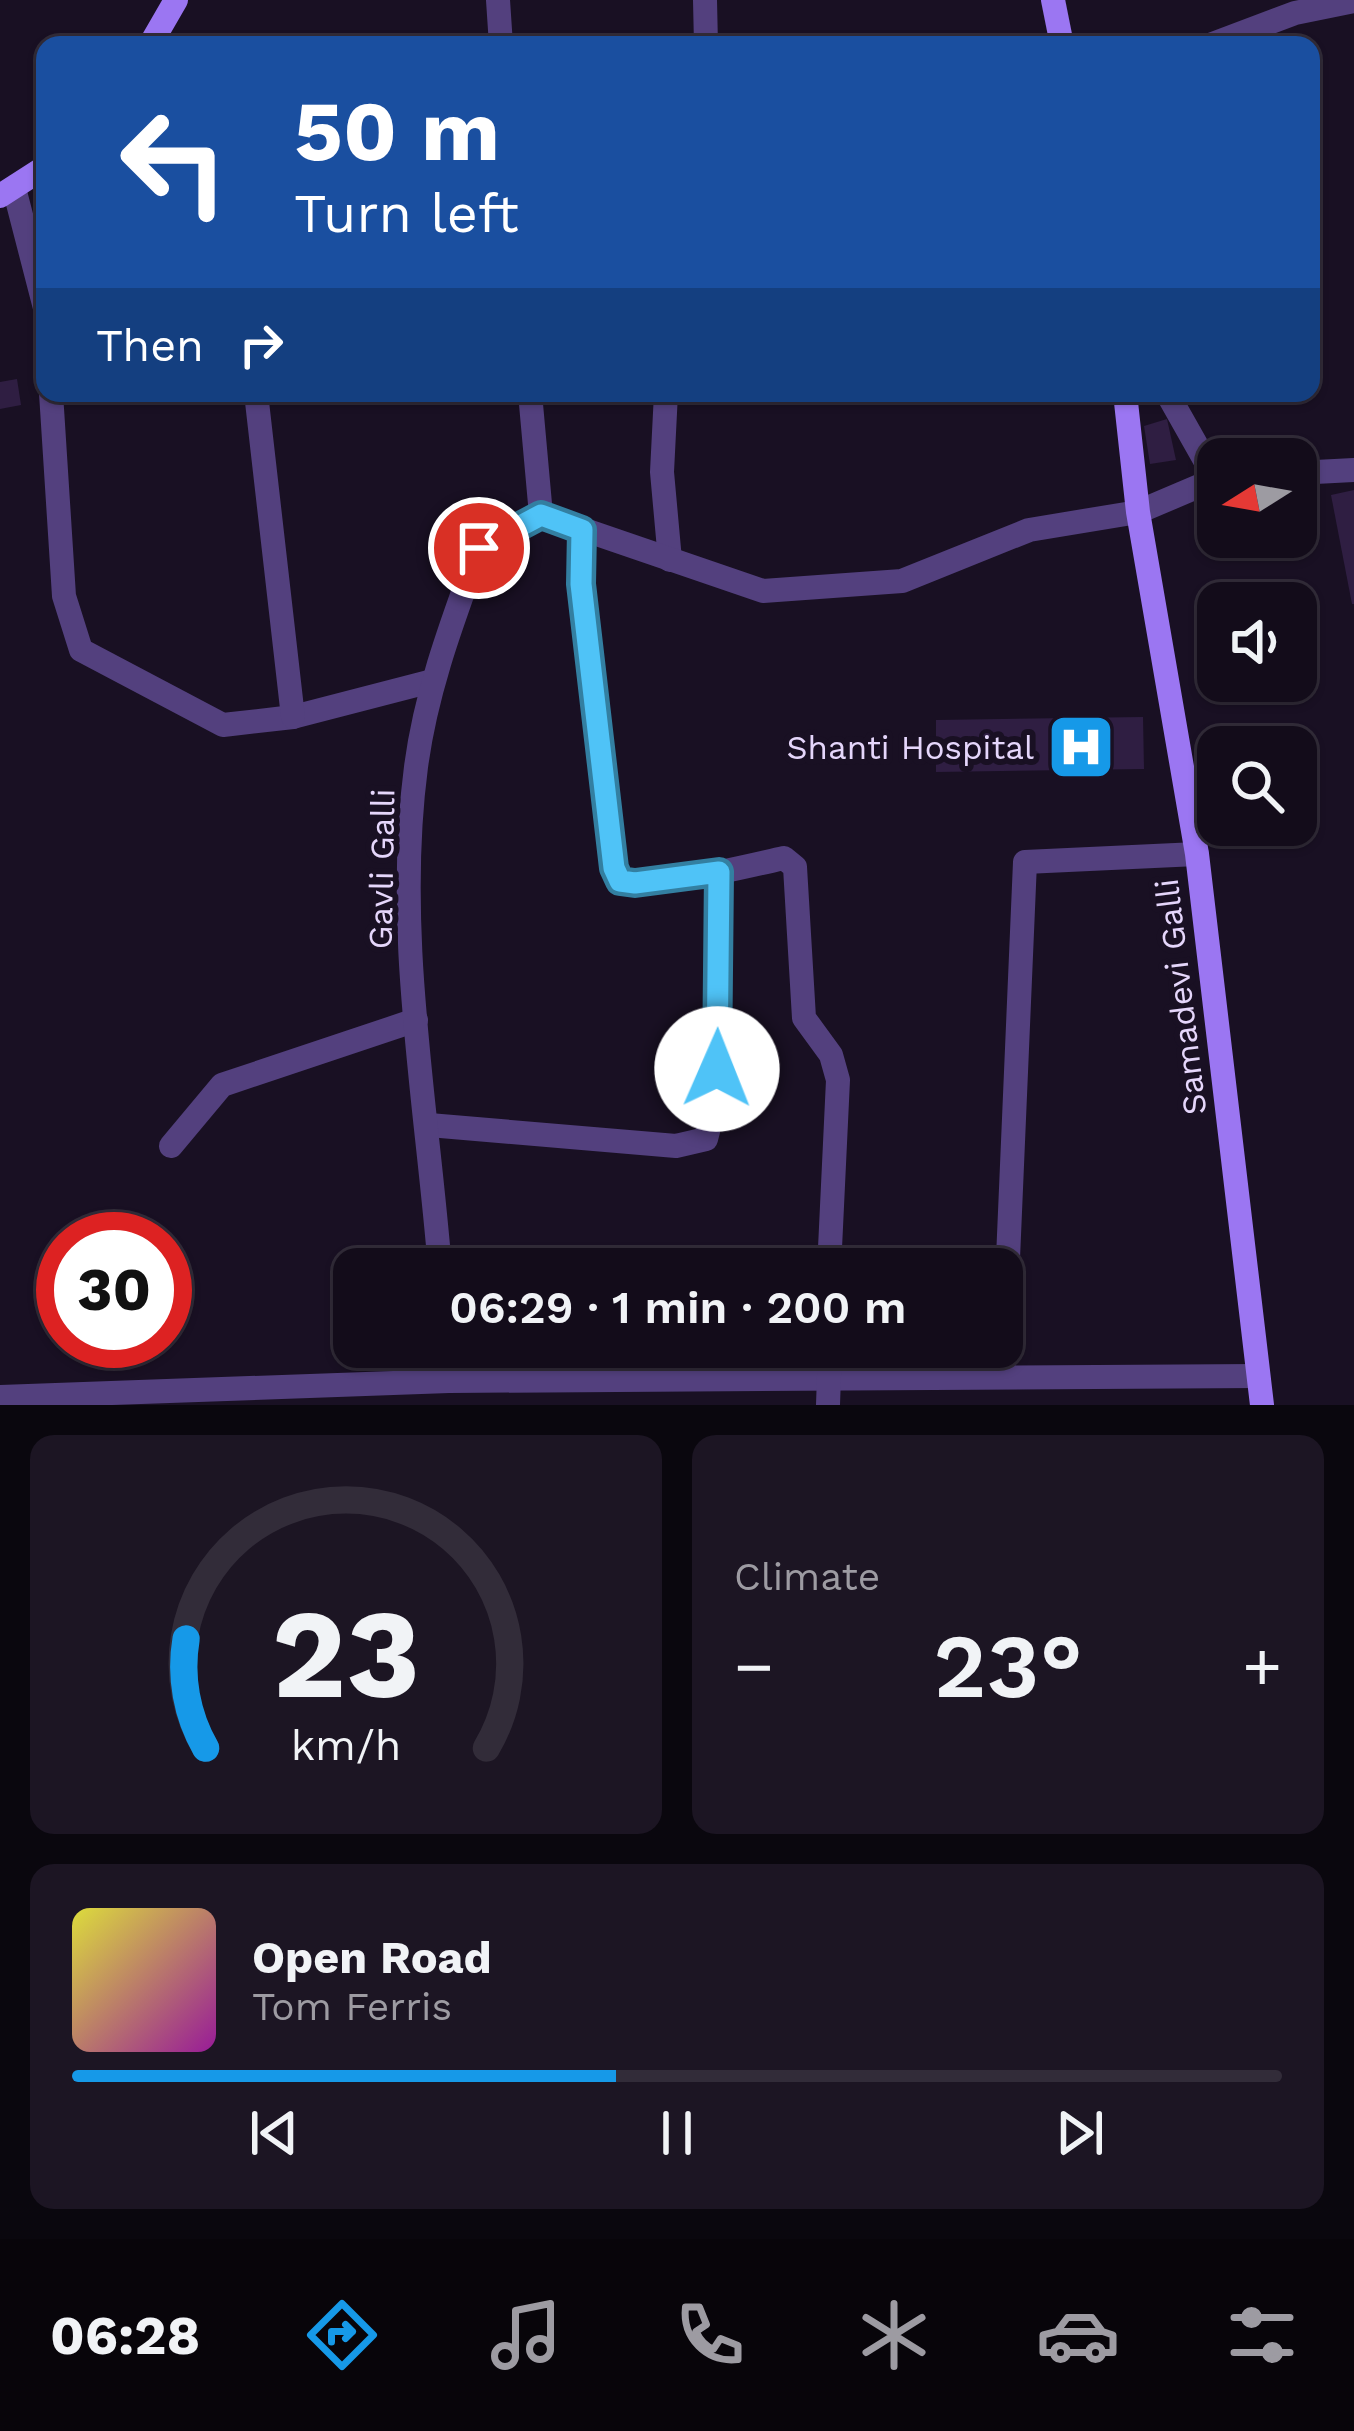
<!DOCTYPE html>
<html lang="en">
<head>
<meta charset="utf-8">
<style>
  body { margin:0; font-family:"Work Sans",sans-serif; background:#1c1523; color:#f1f3f6; height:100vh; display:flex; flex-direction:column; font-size:45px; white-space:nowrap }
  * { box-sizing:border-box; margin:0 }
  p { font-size:39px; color:#9d9ba2 }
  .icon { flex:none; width:66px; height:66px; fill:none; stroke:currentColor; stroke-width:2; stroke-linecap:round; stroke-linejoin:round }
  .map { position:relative; height:1405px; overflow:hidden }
  .drawer { display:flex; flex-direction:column; gap:30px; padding:30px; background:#0a070e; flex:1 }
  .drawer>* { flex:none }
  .top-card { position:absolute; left:36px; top:36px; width:1284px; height:366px; border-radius:24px; box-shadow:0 3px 9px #0004,0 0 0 3px #322c39; background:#1a4fa0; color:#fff; overflow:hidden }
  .needle { width:78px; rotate:259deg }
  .fabs { position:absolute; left:1197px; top:438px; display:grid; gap:24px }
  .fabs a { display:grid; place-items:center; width:120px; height:120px; border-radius:24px; background:#130c1a; box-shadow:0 3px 9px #0004,0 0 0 3px #322c39; font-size:60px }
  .speed { position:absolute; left:36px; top:1212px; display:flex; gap:24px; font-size:60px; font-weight:700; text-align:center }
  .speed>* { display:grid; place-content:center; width:156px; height:156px; border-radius:50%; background:#130c1a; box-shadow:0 3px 9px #0004,0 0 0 3px #322c39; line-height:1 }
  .speed .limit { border:18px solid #d22; background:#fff; color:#111 }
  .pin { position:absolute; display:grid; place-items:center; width:102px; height:102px; color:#fff; margin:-51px; border:6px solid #fff; border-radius:50%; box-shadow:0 3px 12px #0007 }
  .me { position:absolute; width:132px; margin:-66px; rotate:1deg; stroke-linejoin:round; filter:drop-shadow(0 0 9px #0008) }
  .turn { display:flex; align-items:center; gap:42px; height:252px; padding:0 60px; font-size:54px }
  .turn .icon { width:156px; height:156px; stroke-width:2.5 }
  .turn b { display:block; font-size:84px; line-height:102px }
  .then { display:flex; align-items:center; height:114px; padding:0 60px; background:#0003; gap:24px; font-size:45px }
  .big { font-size:90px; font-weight:600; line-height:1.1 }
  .drawer .tile { flex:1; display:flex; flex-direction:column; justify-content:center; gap:18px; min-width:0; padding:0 42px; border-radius:24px; background:#1c1523 }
  .drawer .dial { align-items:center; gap:0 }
  .dial svg { height:312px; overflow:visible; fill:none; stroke:#322c39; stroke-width:7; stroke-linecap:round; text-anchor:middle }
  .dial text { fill:#f1f3f6; stroke:none }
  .song { display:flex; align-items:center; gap:36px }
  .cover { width:144px; height:144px; border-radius:18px; background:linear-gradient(135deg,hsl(60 70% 55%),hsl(300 70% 35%)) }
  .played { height:12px; border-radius:6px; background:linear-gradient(90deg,#1699e8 45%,#322c39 45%) }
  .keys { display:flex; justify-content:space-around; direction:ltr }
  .heat { display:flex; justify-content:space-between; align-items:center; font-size:66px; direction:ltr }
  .drawer .tiles { flex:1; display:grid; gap:30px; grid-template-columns:1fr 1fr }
  .tile:last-child { grid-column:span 2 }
  .trip { position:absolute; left:333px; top:1248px; width:690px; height:120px; border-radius:24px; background:#130c1a; box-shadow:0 3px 9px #0004,0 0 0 3px #322c39; font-weight:600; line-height:120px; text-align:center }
  .tab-bar { display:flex; height:192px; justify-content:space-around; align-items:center; background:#08050a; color:#9d9ba2 }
  .tab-bar .icon { width:84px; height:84px }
  .tab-bar .active { color:#1699e8 }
  .tab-bar b { font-size:54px; color:#f1f3f6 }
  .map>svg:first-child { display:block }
</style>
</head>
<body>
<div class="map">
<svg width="1354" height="1405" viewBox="0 0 1354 1405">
  <rect width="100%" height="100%" fill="#191023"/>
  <g fill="#2f1e42">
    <polygon points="17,379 21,405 0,409 0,382"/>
    <polygon points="1167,419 1176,460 1150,464 1144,426"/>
    <polygon points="1354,490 1354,604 1352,604 1331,495"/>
    <polygon points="1143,717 1144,769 936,772 936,720"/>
  </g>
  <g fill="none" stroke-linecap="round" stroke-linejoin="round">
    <g stroke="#53407e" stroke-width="24">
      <polyline points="498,0 501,45"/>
      <polyline points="705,0 706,45"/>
      <polyline points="1210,45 1295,13 1354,1"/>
      <polyline points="14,188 45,308"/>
      <polyline points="51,393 64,596 81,650 223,725 293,717 432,681"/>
      <polyline points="256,393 293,717"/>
      <polyline points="530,393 541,515"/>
      <polyline points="666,393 662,472 670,560"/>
      <polyline points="541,515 763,591 902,581 1029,530 1138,512"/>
      <path d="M582 531 581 584 614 868 620 881C666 887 739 868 784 858L795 867 804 1018 831 1055 838 1080 829 1269"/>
      <polyline points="429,1125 676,1146 706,1139 715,1104 719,872"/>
      <polyline points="171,1146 222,1085 416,1020"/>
      <path d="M440 1269C427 1104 394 933 416 767 426 690 453 620 479 548L541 515"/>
      <polyline points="446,1347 449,1381"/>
      <polyline points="1003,1375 1025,862 1197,854"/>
      <polyline points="0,1397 449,1381 1258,1376"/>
      <polyline points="828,1405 830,1347"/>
    </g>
    <g stroke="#53407e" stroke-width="24">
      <polyline points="1167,393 1215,478"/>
      <polyline points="1296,473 1354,470"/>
      <polyline points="1138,512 1218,478"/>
    </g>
    <g stroke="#9b76f2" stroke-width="24">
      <polyline points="1053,0 1062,45"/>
      <polyline points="150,45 176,0"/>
      <polyline points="0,196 45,167"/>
      <polyline points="1125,393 1138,512 1197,854 1262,1405"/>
    </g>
  </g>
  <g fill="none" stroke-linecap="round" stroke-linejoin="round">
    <g stroke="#337fa1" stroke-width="30">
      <polyline id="route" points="479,548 541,515 582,530 581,584 614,868 620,881 635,883 719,872 717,1069"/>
    </g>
    <use href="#route" stroke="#4fc3f7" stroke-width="21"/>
  </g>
  <defs>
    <g id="hospital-square" transform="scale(3.45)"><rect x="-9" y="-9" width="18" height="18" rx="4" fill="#1699e8" stroke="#191023"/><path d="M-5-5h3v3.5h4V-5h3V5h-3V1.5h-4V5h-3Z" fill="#fff"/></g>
  </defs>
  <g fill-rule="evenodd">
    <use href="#hospital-square" x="1081" y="747"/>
  </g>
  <g text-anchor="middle" stroke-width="12" stroke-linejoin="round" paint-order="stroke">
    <g font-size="33" fill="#e5d6fb" stroke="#191023" text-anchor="end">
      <text x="1034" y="759">Shanti Hospital</text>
    </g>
    <g font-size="33" fill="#e5d6fb" stroke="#191023">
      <text transform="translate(381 869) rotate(-89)" y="12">Gavli Galli</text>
      <text transform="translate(1180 997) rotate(-97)" y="12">Samadevi Galli</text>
    </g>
  </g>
</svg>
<div class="fabs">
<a><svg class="needle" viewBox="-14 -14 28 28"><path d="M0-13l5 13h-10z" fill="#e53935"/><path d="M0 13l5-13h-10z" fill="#9d9ba2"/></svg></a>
<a><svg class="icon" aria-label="sound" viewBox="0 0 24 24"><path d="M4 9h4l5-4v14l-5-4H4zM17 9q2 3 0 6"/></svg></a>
<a><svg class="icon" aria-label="search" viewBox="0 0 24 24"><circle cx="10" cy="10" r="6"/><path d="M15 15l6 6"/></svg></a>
</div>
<div class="speed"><div class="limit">30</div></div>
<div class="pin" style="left:479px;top:548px;background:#d93025"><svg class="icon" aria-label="arrive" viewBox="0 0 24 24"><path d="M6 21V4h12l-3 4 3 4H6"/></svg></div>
<svg class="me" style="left:717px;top:1069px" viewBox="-20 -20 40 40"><circle r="19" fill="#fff"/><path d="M0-13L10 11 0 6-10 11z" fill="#4fc3f7"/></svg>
<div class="trip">06:29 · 1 min · 200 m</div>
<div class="top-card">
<div class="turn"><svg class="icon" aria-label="left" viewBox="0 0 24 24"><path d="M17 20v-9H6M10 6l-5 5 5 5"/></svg><div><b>50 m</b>Turn left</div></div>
<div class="then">Then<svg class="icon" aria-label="right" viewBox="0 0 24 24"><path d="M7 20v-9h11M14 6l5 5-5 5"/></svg></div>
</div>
</div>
<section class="drawer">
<div class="tiles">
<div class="tile dial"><svg viewBox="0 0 100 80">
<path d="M14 69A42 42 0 1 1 86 69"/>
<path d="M14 69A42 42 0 0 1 9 41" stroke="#1699e8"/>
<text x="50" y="56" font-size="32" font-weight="700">23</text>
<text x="50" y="72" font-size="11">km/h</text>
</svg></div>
<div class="tile"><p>Climate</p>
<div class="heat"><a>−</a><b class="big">23°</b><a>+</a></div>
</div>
<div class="tile">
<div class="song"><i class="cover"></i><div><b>Open Road</b><p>Tom Ferris</p></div></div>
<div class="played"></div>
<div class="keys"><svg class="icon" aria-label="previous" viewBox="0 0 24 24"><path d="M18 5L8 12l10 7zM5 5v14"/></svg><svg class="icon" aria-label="pause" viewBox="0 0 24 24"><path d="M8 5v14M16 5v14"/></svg><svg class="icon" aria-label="next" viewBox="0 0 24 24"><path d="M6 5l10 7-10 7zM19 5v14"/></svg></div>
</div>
</div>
</section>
<nav class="tab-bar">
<b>06:28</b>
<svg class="icon active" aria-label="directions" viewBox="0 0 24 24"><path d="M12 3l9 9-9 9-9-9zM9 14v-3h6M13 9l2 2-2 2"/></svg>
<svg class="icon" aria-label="music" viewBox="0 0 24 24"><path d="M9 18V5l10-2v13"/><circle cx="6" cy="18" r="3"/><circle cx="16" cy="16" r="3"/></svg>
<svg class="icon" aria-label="phone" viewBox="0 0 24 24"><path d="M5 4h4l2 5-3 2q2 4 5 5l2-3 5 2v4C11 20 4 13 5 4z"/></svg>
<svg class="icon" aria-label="climate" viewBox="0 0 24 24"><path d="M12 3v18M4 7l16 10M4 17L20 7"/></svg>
<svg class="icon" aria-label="car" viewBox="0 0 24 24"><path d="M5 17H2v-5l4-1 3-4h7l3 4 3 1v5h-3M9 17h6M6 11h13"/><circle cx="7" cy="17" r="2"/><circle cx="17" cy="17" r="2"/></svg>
<svg class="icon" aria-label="filters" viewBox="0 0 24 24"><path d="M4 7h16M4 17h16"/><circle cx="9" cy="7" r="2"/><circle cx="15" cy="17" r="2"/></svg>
</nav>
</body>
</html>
